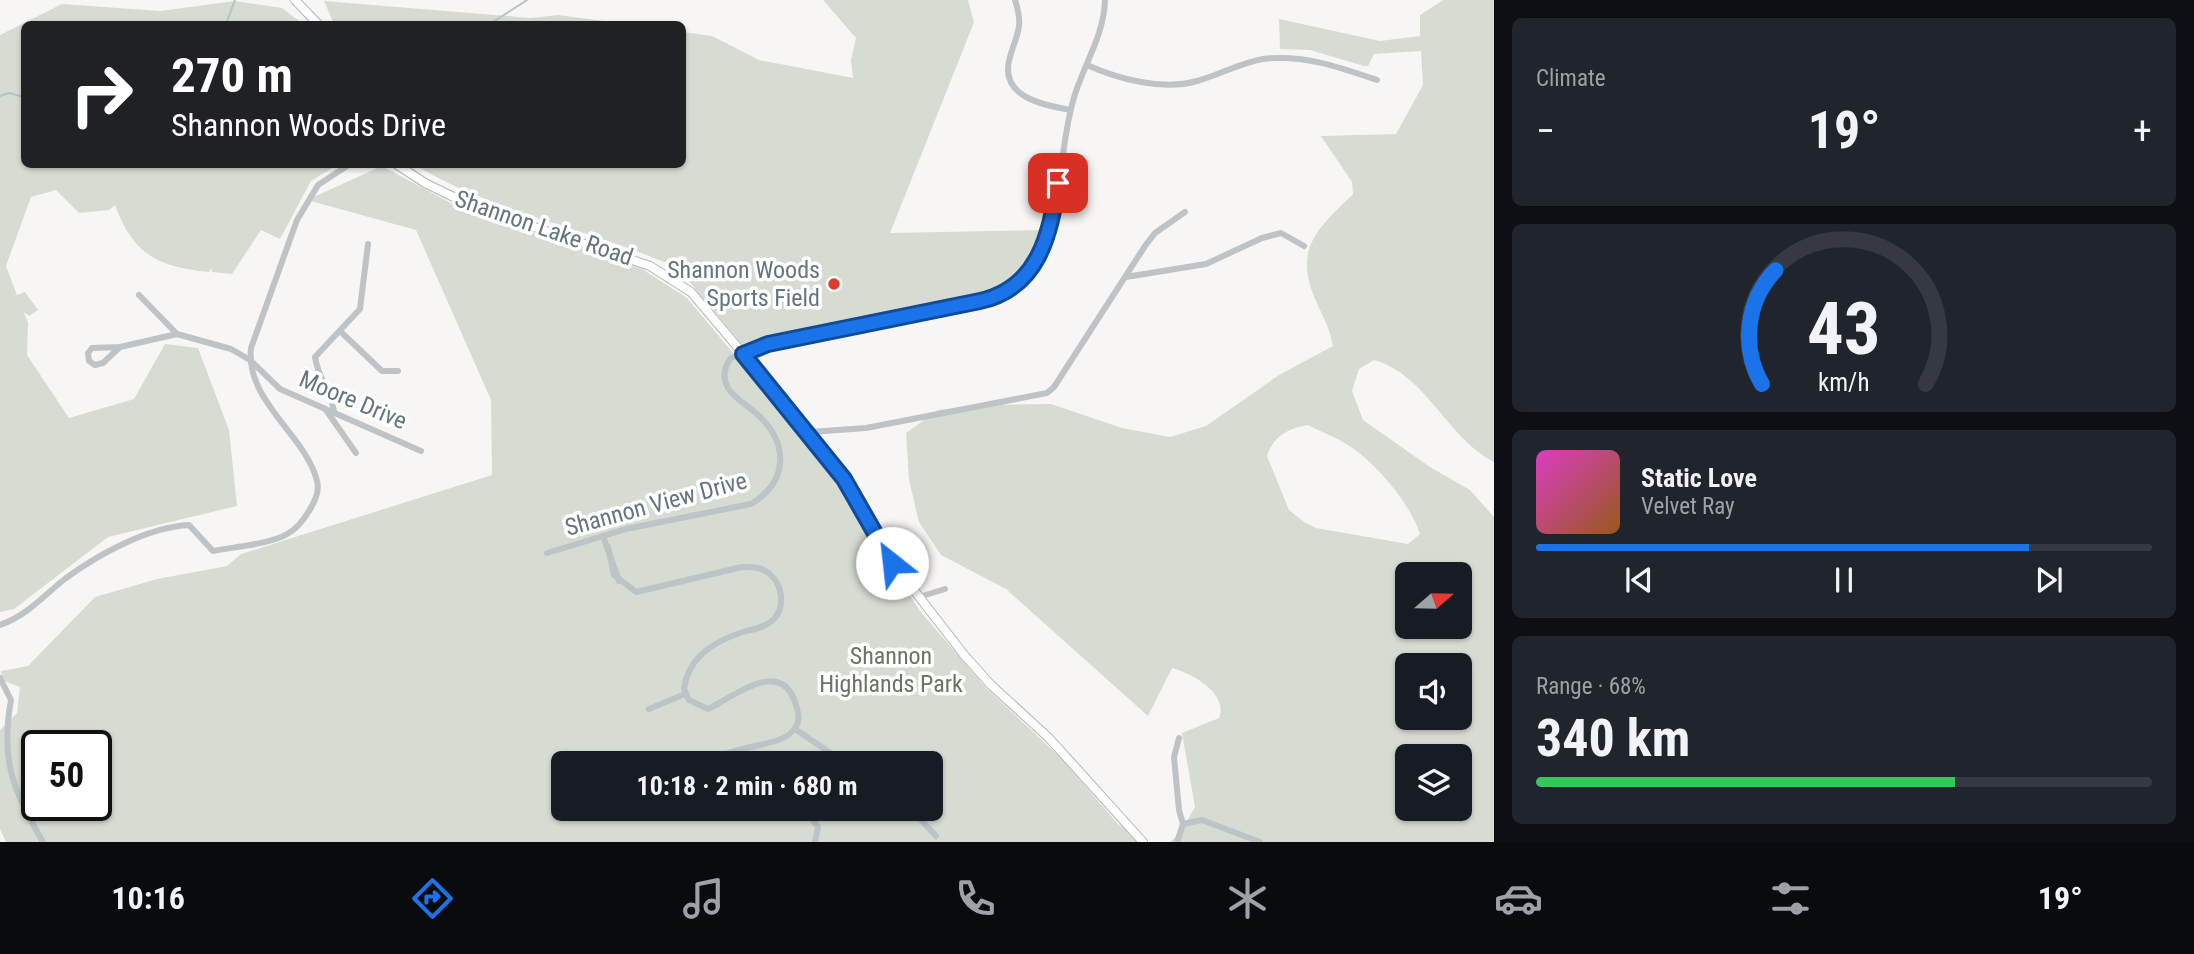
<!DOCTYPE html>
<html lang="en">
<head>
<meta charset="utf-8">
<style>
  body { margin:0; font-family:"Roboto Condensed",sans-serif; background:#20242c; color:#f1f3f6; height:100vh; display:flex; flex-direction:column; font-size:26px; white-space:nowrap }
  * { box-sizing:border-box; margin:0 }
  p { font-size:23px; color:#9ea1a6 }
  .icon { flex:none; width:38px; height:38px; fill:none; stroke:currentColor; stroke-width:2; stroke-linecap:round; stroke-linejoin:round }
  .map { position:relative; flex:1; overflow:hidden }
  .drawer { display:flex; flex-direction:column; gap:18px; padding:18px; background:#0d0f14; width:700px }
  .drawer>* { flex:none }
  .hud { position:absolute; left:21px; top:21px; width:665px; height:147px; border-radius:10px; box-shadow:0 2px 5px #0004; background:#202124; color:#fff; overflow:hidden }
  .needle { width:46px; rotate:70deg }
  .fabs { position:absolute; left:1395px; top:562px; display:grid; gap:14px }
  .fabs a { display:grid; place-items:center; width:77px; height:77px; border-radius:10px; background:#171b24; box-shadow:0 2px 5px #0004; font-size:35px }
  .speed { position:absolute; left:21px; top:730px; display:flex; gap:14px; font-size:35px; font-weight:700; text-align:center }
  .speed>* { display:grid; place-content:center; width:91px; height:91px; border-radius:50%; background:#171b24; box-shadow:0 2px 5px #0004; line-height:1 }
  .speed .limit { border:4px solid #111; border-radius:10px; background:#fff; color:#111 }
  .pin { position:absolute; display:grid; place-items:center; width:60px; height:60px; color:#fff; margin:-30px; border-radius:14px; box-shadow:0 4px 10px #0006 }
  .me { position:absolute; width:77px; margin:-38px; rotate:331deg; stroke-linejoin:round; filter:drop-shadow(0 0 5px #0008) }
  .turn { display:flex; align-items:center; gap:24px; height:147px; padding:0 35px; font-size:32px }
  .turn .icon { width:91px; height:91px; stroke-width:2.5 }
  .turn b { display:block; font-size:49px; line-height:60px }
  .big { font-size:52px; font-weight:700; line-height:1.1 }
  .drawer .card { flex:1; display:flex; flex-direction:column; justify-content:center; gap:10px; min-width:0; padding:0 24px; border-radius:10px; background:#20242c }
  .drawer .dial { align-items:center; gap:0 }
  .dial svg { height:182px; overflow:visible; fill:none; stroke:#363941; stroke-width:7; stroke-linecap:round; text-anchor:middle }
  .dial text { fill:#f1f3f6; stroke:none }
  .song { display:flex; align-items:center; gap:21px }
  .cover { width:84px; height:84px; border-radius:10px; background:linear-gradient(135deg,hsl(310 70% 55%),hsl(30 70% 35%)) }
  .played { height:7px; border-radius:4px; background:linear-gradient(90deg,#1a73e8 80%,#363941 80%) }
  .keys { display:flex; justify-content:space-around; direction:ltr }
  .heat { display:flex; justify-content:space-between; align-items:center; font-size:38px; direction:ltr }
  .charge { height:10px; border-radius:5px; background:linear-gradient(90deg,#34c759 68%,#363941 0) }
  .trip { position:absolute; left:551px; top:751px; width:392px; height:70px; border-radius:10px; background:#171b24; box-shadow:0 2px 5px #0004; font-weight:700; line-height:70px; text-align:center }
  .tabs { display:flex; height:112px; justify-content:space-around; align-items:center; background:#090b0e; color:#9ea1a6 }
  .tabs .icon { width:49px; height:49px }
  .tabs .current { color:#1a73e8 }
  .tabs b { font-size:32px; color:#f1f3f6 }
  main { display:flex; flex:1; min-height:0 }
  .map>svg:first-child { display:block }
</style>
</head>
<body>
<main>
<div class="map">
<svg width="1494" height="842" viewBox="0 0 1494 842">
  <rect width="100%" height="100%" fill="#f7f6f4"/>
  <g fill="#d7dcd3" fill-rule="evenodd">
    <path d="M823 0H968L974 22 971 30 890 233 1041 230C1036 262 1015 283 985 294L795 333 770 334 742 344 687 279 691 274C602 231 500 216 415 165L682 164 683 32 712 36 759 60 853 78 851 60 856 38Z"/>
    <path d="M1443 0H1494V462C1446 437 1427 375 1374 360L1359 369 1352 391 1363 420 1430 467 1470 490 1494 517V842H1170L1180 833 1195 807 1182 733 1219 718C1229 693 1191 673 1172 668L1148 716 1006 589 941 555 919 522 909 480 906 433 938 410 981 405 1051 404 1122 428 1170 437 1206 426 1279 375 1333 346C1329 323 1319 311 1312 291 1295 245 1323 224 1353 194L1352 182 1321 136 1396 134 1423 85 1421 51 1374 54 1368 66H1364L1310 50 1280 49 1279 19 1380 41 1420 36V15ZM1308 425C1321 432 1336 437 1348 445 1376 463 1410 503 1420 534L1408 544 1316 528 1304 522 1289 510 1267 456C1273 436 1289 428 1308 425ZM1407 574H1460V626H1407ZM1407 665H1460V718H1407ZM1407 756H1460V808H1407Z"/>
    <path d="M235 1 282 8 303 24H24V164L337 165 311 181 280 239 261 230 232 274 212 272 211 268 209 272C157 267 133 254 115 205L109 210 79 213 56 190 31 197 6 266 17 295 25 292 38 310 29 316 24 312 28 323 27 355 69 418 134 399 165 344 198 348 229 430 237 506 108 537 14 609 0 612V35L62 4 160 11Z"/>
    <polygon points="324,1 531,18 558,15 627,24 334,24"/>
    <path d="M382 166 460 208 642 269 687 298 827 465 920 611 986 688 1060 757 1117 823 1142 842H6L0 829V730L17 713 20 687 2 680 1 671 28 666 95 597 157 579 227 566 241 554 492 475 491 400 416 230 307 200ZM37 746H96V805H37ZM564 763H931V808H564Z"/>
  </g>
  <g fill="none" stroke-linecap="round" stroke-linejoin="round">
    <g stroke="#b5c4c6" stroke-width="2">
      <polyline points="226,24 235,0"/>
      <polyline points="490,24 527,0"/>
      <polyline points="0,96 9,93 24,97"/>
    </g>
    <g stroke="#b1b7ba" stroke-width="10">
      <g id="major">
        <polyline points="295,0 318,24"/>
        <polyline points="396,164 425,183 472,206 650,266 691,292 812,435 844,479 893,563 965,656 991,685 1049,738 1143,842"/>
      </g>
    </g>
    <g stroke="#bdc3c6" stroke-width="6">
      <path d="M1015 0C1024 28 1017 32 1010 57 998 97 1043 105 1070 110"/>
      <path d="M1087 65C1118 79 1163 91 1197 81 1219 75 1240 63 1263 59 1303 54 1339 67 1377 80"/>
      <polyline points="1126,277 1206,264 1262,238 1281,233 1304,246"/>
      <polyline points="139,295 177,334"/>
      <polyline points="341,332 382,371 398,371"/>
      <polyline points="120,347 103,363 95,365 89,361 88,353 92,348 120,347 177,334 231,349 250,360 280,389 421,451"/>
      <polyline points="326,410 356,453"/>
      <path d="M334 412C332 391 318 379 315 357L360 309 368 244"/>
      <polyline points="810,432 866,428 1047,393 1054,387 1145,246 1155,233 1185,212"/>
      <polyline points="603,536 619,581"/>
      <path d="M608 547 614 575 636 592 742 567C747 567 753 567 758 568 780 573 789 604 773 620 764 628 753 629 743 632 714 641 688 657 684 689L689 700 708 709C732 698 780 657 795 702 798 712 801 720 795 728 781 750 733 742 712 763"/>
      <path d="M547 553 626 529 751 504C789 481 789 443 757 414 748 406 734 398 728 388 722 377 724 367 731 358L768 344 991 299C1069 265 1053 170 1073 101 1082 67 1104 37 1105 0"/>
      <polyline points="919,597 945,589"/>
      <path d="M0 625C28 615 43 596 66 578 99 554 148 527 189 525L213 551C233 547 271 544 287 534 297 529 303 521 309 511 314 503 320 491 317 481 306 435 245 401 251 348L297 220 318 185 350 164"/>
      <path d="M0 678 11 700C0 760 13 790 43 842"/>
      <polyline points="649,709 685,694"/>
      <polyline points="795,729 845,763"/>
      <polyline points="805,808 818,827 815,842"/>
      <polyline points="910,808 936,836"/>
      <polyline points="1183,824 1202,820 1260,842"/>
      <polyline points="1177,842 1183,824 1179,810 1174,757 1179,738"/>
    </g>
    <use href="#major" stroke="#fff" stroke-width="8"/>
  </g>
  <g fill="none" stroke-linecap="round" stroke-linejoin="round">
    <g stroke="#114b97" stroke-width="18">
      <path id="route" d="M892 563 844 479 743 354 768 344 980 301C1039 288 1050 234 1058 183"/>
    </g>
    <use href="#route" stroke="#1a73e8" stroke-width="12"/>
  </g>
  <circle fill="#de3c2c" stroke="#fff" stroke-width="2.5" cx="834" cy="284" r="7"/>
  <g text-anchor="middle" stroke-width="7" stroke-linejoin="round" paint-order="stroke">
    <g font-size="24" fill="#63767e" stroke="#fff">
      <text transform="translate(544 228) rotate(19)" y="8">Shannon Lake Road</text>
      <text transform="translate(353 400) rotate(23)" y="8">Moore Drive</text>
      <text transform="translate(656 504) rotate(-15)" y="8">Shannon View Drive</text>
    </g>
    <g font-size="24" fill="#63767e" stroke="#fff" text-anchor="end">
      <text x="820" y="278">Shannon Woods<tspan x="820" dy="28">Sports Field</tspan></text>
    </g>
    <g font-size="24" fill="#687661" stroke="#fff">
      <text x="891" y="664">Shannon<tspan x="891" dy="28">Highlands Park</tspan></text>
    </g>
  </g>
</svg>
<div class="fabs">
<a><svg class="needle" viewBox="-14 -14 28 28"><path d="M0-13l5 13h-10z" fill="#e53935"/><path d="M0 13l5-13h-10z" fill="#9ea1a6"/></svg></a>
<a><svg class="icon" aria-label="sound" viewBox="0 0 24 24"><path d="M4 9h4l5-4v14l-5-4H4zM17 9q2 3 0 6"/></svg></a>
<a><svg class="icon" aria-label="layers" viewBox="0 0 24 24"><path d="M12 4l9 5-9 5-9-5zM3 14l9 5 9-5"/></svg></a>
</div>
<div class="speed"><div class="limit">50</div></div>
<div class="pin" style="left:1058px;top:183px;background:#d93025"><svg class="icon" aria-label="arrive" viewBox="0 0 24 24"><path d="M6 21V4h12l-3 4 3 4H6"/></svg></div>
<svg class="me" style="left:892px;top:563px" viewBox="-20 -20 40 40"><circle r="19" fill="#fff"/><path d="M0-13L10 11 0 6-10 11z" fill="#1a73e8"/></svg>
<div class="trip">10:18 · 2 min · 680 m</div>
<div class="hud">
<div class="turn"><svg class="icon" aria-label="right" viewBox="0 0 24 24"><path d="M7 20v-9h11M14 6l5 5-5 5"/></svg><div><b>270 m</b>Shannon Woods Drive</div></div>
</div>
</div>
<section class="drawer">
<div class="card"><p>Climate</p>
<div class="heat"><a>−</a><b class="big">19°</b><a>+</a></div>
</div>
<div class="card dial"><svg viewBox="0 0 100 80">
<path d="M14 69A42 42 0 1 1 86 69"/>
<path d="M14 69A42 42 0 0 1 20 19" stroke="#1a73e8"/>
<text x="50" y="56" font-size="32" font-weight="700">43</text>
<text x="50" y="72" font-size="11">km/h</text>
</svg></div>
<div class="card">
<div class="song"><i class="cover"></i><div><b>Static Love</b><p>Velvet Ray</p></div></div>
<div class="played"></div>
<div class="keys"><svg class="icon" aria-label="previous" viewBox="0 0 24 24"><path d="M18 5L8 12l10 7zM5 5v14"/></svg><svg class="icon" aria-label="pause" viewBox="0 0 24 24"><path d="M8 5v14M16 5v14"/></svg><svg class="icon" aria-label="next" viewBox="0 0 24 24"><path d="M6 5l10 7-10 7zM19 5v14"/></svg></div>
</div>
<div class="card"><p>Range · 68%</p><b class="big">340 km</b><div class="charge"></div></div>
</section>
</main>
<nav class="tabs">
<b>10:16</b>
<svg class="icon current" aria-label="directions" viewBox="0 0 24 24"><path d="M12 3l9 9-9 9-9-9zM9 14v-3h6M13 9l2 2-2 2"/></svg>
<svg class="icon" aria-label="music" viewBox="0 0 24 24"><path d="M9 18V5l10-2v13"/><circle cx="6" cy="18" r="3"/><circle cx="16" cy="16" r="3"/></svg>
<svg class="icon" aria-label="phone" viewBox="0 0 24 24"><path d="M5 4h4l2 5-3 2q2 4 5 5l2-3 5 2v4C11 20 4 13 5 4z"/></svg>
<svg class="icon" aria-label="climate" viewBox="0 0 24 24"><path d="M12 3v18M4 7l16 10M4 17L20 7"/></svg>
<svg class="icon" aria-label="car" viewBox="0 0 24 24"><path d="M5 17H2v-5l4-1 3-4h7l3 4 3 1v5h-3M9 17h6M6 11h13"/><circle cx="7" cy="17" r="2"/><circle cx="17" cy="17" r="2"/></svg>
<svg class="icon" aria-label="filters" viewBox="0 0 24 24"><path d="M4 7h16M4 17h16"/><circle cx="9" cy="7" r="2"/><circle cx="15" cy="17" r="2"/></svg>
<b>19°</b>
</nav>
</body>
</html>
